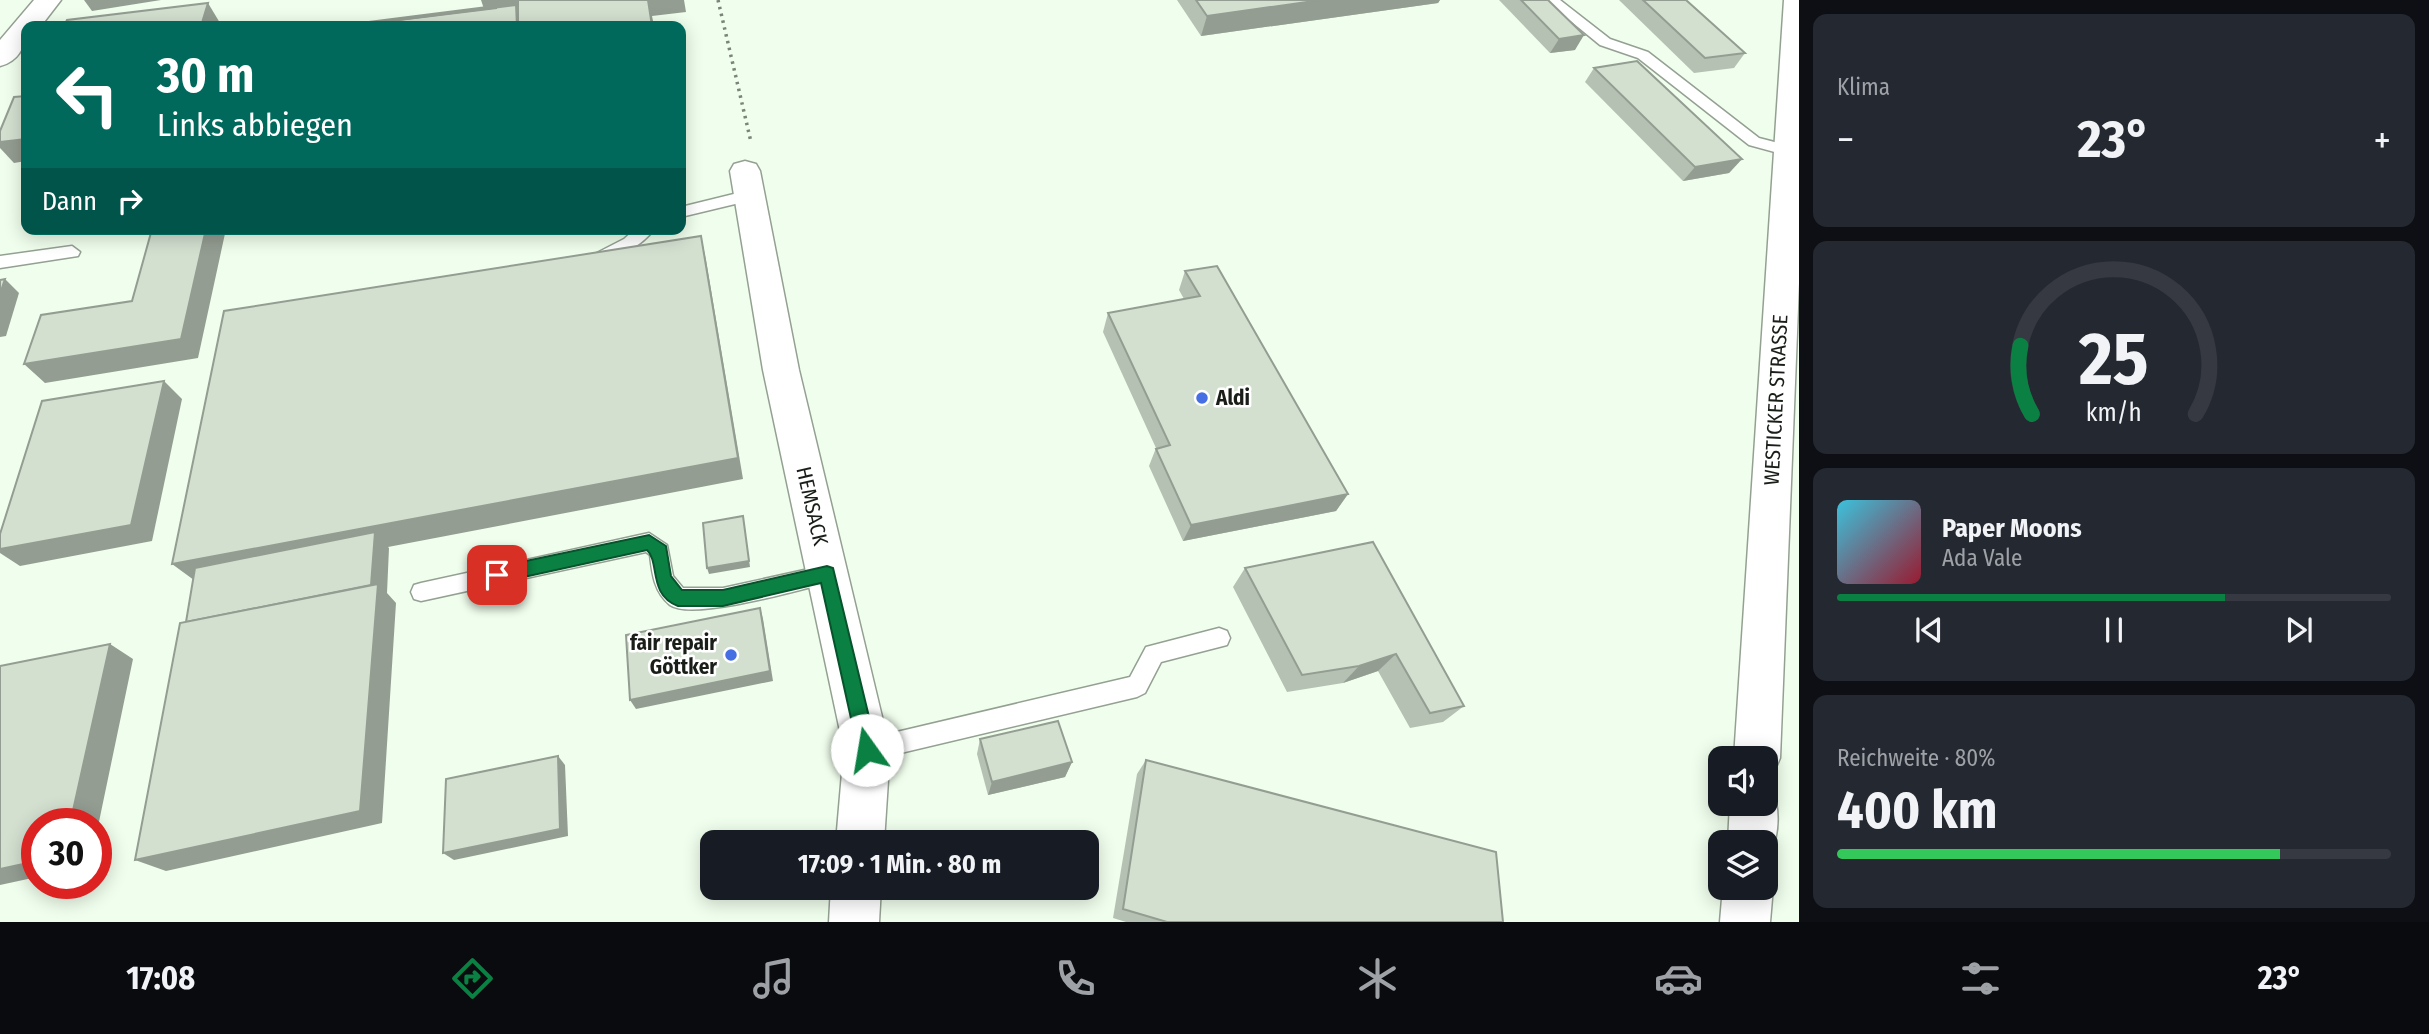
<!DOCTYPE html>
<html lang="de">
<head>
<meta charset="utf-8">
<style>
  body { margin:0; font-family:"Fira Sans Condensed",sans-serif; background:#242831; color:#f1f3f6; height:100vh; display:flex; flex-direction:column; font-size:26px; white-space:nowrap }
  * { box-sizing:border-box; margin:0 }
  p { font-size:23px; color:#9ea1a6 }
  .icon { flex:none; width:38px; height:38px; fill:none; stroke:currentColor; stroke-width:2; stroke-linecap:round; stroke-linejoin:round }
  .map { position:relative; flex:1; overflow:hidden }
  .side { display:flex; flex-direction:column; gap:14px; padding:14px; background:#0d0f14; width:630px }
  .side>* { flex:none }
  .guide { position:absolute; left:21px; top:21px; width:665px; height:214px; border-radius:14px; box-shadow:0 4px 18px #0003; background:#00695c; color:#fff; overflow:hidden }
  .controls { position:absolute; left:1708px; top:746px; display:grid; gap:14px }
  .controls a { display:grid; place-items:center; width:70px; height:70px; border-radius:14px; background:#171b24; box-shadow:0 4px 18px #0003; font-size:35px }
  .speed { position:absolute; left:21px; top:808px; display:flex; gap:14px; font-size:35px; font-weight:700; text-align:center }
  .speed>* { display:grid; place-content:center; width:91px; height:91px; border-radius:50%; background:#171b24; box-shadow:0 4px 18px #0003; line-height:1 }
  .speed .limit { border:10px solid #d22; background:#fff; color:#111 }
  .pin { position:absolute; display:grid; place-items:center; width:60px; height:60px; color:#fff; margin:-30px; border-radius:14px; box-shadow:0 4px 10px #0006 }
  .me { position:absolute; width:77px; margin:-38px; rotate:347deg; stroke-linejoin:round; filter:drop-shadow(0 0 5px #0008) }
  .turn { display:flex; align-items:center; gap:24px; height:147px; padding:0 21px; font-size:32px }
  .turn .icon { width:91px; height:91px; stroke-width:2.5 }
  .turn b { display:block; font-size:49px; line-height:60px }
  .then { display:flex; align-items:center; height:66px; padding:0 21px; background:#0003; gap:14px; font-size:26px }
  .big { font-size:52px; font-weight:700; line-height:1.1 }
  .side .card { flex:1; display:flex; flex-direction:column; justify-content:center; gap:10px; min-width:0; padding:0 24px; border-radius:14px; background:#242831 }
  .side .dial { align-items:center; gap:0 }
  .dial svg { height:182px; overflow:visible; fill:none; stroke:#363941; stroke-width:7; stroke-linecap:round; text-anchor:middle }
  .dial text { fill:#f1f3f6; stroke:none }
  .song { display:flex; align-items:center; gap:21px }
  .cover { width:84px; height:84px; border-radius:10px; background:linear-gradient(135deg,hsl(190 70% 55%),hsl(350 70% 35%)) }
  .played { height:7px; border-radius:4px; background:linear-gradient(90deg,#0b8043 70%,#363941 70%) }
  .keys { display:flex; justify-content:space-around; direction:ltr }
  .heat { display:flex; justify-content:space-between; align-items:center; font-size:38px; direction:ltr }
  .charge { height:10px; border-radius:5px; background:linear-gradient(90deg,#34c759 80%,#363941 0) }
  .trip { position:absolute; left:700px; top:830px; width:399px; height:70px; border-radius:14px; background:#171b24; box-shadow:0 4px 18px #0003; font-weight:700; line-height:70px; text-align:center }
  .tab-bar { display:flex; height:112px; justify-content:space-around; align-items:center; background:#090b0e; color:#9ea1a6 }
  .tab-bar .icon { width:49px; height:49px }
  .tab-bar .on { color:#0b8043 }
  .tab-bar b { font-size:32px; color:#f1f3f6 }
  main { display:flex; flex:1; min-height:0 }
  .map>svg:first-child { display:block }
</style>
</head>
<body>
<main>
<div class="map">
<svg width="1799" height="922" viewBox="0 0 1799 922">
  <rect width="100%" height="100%" fill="#f0feed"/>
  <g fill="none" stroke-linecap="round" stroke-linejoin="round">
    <g stroke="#94a192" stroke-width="3">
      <g id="service">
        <polygon points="1545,0 1560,0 1610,39 1648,52 1759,138 1794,147 1797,151 1789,156 1749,145 1638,58 1600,45"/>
        <polygon points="750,190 758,195 756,199 681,217 681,207"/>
        <path d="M635 229H654C645 243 607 269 591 264L589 260 591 256 624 239Z"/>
        <polygon points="72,246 80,252 78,256 0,268 0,256"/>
        <path d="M649 533 667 545 673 576 683 588H723L827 565 834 567 837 574 834 581 827 583C799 590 692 621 670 605 654 592 652 573 650 555L646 552 421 601 414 599 411 592 414 585 421 583Z"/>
        <polygon points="1219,628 1227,631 1230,638 1227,645 1161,662 1145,693 1137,697 867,761 859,758 855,750 859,742 867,739 1130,677 1146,647"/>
      </g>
    </g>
    <g stroke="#94a192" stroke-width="3">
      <g id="minor">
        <path d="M34 0H61L41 26H26C26 45 20 61 0 66V40Z"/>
        <polygon points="745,161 756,164 760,171 799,370 890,750 884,842 836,842 844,750 763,370 730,171 734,164"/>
        <polygon points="831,887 881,887 879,922 829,922"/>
      </g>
    </g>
    <g stroke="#94a192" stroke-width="3">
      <g id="tertiary">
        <polygon points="1784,0 1799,0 1799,283 1780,758 1773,774 1766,777 1766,758 1734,758"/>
        <path d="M1766 784 1771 786C1781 810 1779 835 1769 859L1766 861V842H1728L1730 803H1766Z"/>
        <polygon points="1766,870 1773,887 1770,922 1720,922 1723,887 1766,887"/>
      </g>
    </g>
    <polyline stroke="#7b8479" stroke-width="3.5" stroke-dasharray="2.5 4.5" stroke-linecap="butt" points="718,0 751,142"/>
    <use href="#service" fill="#fff" fill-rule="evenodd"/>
    <use href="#minor" fill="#fff" fill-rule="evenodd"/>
    <use href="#tertiary" fill="#fff" fill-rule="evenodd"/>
  </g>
  <g fill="#b5c1b3">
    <polygon points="1177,0 1440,0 1438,3 1201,36"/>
    <polygon points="1499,0 1548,0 1575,50 1550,53"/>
    <polygon points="1619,0 1686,0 1745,53 1734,68 1694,73"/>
    <polygon points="1594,68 1742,159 1729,173 1683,181 1585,82"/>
    <polygon points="1185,271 1348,494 1336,511 1183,541 1149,466 1156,448 1103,332 1108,313 1184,299 1179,290"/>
    <polygon points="1373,542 1464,706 1443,722 1410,728 1378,671 1343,683 1287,692 1233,587 1245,568"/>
    <polygon points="980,739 1072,762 1065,777 988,795 977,754"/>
    <polygon points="1146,760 1503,922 1126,922 1113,918 1137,774"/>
  </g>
  <g fill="#949d92">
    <polygon points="84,0 161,0 92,11"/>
    <polygon points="481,0 553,0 484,9"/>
    <polygon points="607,0 684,0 686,12 652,16 654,26 652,26"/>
    <polygon points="1321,0 1440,0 1438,3 1201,36 1207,16"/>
    <polygon points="208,3 220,23 220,26 201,26"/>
    <polygon points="1584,35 1575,50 1550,53 1559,39"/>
    <polygon points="26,139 26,161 14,163 0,148 0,142"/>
    <polygon points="1742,159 1729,173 1683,181 1695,167"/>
    <polygon points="206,229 226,229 198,358 45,383 24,364 181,339"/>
    <polygon points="701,236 706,260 743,479 388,547 389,548 387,593 396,603 382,823 166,871 135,860 198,583 172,564"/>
    <polygon points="5,279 19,293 6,336 0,337 0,294"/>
    <polygon points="164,381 182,399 152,541 20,566 0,553 0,549"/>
    <polygon points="1348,494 1336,511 1183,541 1191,525"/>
    <polygon points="743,516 750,567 709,574 707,568"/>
    <polygon points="760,608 763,619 773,681 636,709 630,700"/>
    <polygon points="110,644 133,659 96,836 96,824 70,824"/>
    <polygon points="1396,654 1378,671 1343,683 1359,666"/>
    <polygon points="558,756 565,765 568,836 454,860 443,853"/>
    <polygon points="1072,762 1065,777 988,795 992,782"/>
    <polygon points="37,861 37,877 0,885 0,869"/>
  </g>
  <g fill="#d3e0d0" stroke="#949d92" stroke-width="2">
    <polygon points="518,0 648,0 652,26 518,26"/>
    <polygon points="1196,0 1321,0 1207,16"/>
    <polygon points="1521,0 1548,0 1584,35 1559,39"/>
    <polygon points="1643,0 1686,0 1745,53 1705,58"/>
    <polygon points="208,3 201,26 64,26 67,20"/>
    <polygon points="516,5 517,26 350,26"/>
    <polygon points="496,6 496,8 350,26 337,26"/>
    <polygon points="1637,61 1742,159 1695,167 1594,68"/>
    <polygon points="26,96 26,139 0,142 0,131 14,97"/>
    <polygon points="152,229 206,229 181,339 24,364 41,315 132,301"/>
    <polygon points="701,236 738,458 172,564 224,311"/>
    <polygon points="1217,266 1348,494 1191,525 1156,449 1170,445 1108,313 1200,296 1185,271"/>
    <polygon points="5,279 0,294 0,280"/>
    <polygon points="164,381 131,525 0,549 0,534 42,401"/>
    <polygon points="743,516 749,561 707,568 703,523"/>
    <polygon points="375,532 371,585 186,622 195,568"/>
    <polygon points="1373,542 1464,706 1430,713 1396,654 1359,666 1302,675 1245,568"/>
    <polygon points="378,584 360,811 135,860 180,623"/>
    <polygon points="760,608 770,671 630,700 626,635"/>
    <polygon points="110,644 70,824 37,824 37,861 0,869 0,666"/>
    <polygon points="1058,721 1072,762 992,782 980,739"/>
    <polygon points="558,756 560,829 443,853 446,779"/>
    <polygon points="1146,760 1496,852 1503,922 1167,922 1123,909"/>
  </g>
  <path fill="#0b8043" stroke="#07532c" stroke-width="2" d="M649 535 666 546 671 576 682 590H723L827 566 833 568 877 750 874 757 867 759 861 757 858 750 821 583 723 606H678C648 595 660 562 647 550L497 583 491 580 488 575 491 570 497 567Z"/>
  <g fill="#456fe2" stroke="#fff" stroke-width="2.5">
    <circle cx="1202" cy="398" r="7"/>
    <circle cx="731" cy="655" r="7"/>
  </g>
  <g text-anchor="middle" stroke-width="5" stroke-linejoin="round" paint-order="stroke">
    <g font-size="21" font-weight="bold" fill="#191e18" stroke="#fff" text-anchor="start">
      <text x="1216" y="405">Aldi</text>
      <text x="717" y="650" text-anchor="end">fair repair<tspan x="717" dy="24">Göttker</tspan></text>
    </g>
    <g font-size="21" fill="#191e18" stroke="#fff">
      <text transform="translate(1776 400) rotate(-87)" y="7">WESTICKER STRASSE</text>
      <text transform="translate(812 506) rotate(77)" y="7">HEMSACK</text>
    </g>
  </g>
</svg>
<div class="controls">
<a><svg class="icon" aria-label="sound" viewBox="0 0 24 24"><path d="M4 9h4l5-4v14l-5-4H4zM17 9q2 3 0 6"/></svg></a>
<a><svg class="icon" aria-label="layers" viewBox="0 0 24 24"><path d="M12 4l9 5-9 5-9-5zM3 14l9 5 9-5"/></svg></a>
</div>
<div class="speed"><div class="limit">30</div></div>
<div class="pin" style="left:497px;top:575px;background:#d93025"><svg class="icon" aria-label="arrive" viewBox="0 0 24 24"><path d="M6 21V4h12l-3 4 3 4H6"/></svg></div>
<svg class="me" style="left:867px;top:750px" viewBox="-20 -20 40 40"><circle r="19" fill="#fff"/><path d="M0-13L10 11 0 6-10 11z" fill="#0b8043"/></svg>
<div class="trip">17:09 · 1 Min. · 80 m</div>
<div class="guide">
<div class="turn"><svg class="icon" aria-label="left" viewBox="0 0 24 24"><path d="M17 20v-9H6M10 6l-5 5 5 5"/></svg><div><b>30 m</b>Links abbiegen</div></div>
<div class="then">Dann<svg class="icon" aria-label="right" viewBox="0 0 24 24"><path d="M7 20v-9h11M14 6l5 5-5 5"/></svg></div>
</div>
</div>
<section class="side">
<div class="card"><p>Klima</p>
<div class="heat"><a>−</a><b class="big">23°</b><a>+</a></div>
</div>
<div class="card dial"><svg viewBox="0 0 100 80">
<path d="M14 69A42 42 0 1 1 86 69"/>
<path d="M14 69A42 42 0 0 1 9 39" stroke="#0b8043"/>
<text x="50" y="56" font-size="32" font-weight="700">25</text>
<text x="50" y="72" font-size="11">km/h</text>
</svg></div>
<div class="card">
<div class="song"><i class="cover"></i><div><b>Paper Moons</b><p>Ada Vale</p></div></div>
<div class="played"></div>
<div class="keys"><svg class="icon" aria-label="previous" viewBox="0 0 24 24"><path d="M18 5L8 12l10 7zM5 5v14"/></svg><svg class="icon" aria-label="pause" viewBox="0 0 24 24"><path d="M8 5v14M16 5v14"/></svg><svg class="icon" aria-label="next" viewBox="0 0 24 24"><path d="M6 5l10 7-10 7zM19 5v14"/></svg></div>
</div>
<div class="card"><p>Reichweite · 80%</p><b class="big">400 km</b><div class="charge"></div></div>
</section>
</main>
<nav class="tab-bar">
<b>17:08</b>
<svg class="icon on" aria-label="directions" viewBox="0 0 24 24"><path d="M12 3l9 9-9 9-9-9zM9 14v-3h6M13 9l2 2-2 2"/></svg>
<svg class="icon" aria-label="music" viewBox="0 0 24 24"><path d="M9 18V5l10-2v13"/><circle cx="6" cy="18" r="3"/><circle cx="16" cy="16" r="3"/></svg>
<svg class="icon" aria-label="phone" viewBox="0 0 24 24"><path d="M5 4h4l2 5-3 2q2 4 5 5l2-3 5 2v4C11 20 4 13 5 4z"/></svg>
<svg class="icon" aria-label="climate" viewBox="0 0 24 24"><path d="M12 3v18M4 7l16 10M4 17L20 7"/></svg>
<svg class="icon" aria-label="car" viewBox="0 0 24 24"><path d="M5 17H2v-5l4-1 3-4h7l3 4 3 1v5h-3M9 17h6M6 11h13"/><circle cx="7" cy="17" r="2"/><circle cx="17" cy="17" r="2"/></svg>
<svg class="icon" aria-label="filters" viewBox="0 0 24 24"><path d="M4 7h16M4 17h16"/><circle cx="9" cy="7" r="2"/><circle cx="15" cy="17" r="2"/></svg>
<b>23°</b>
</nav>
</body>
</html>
